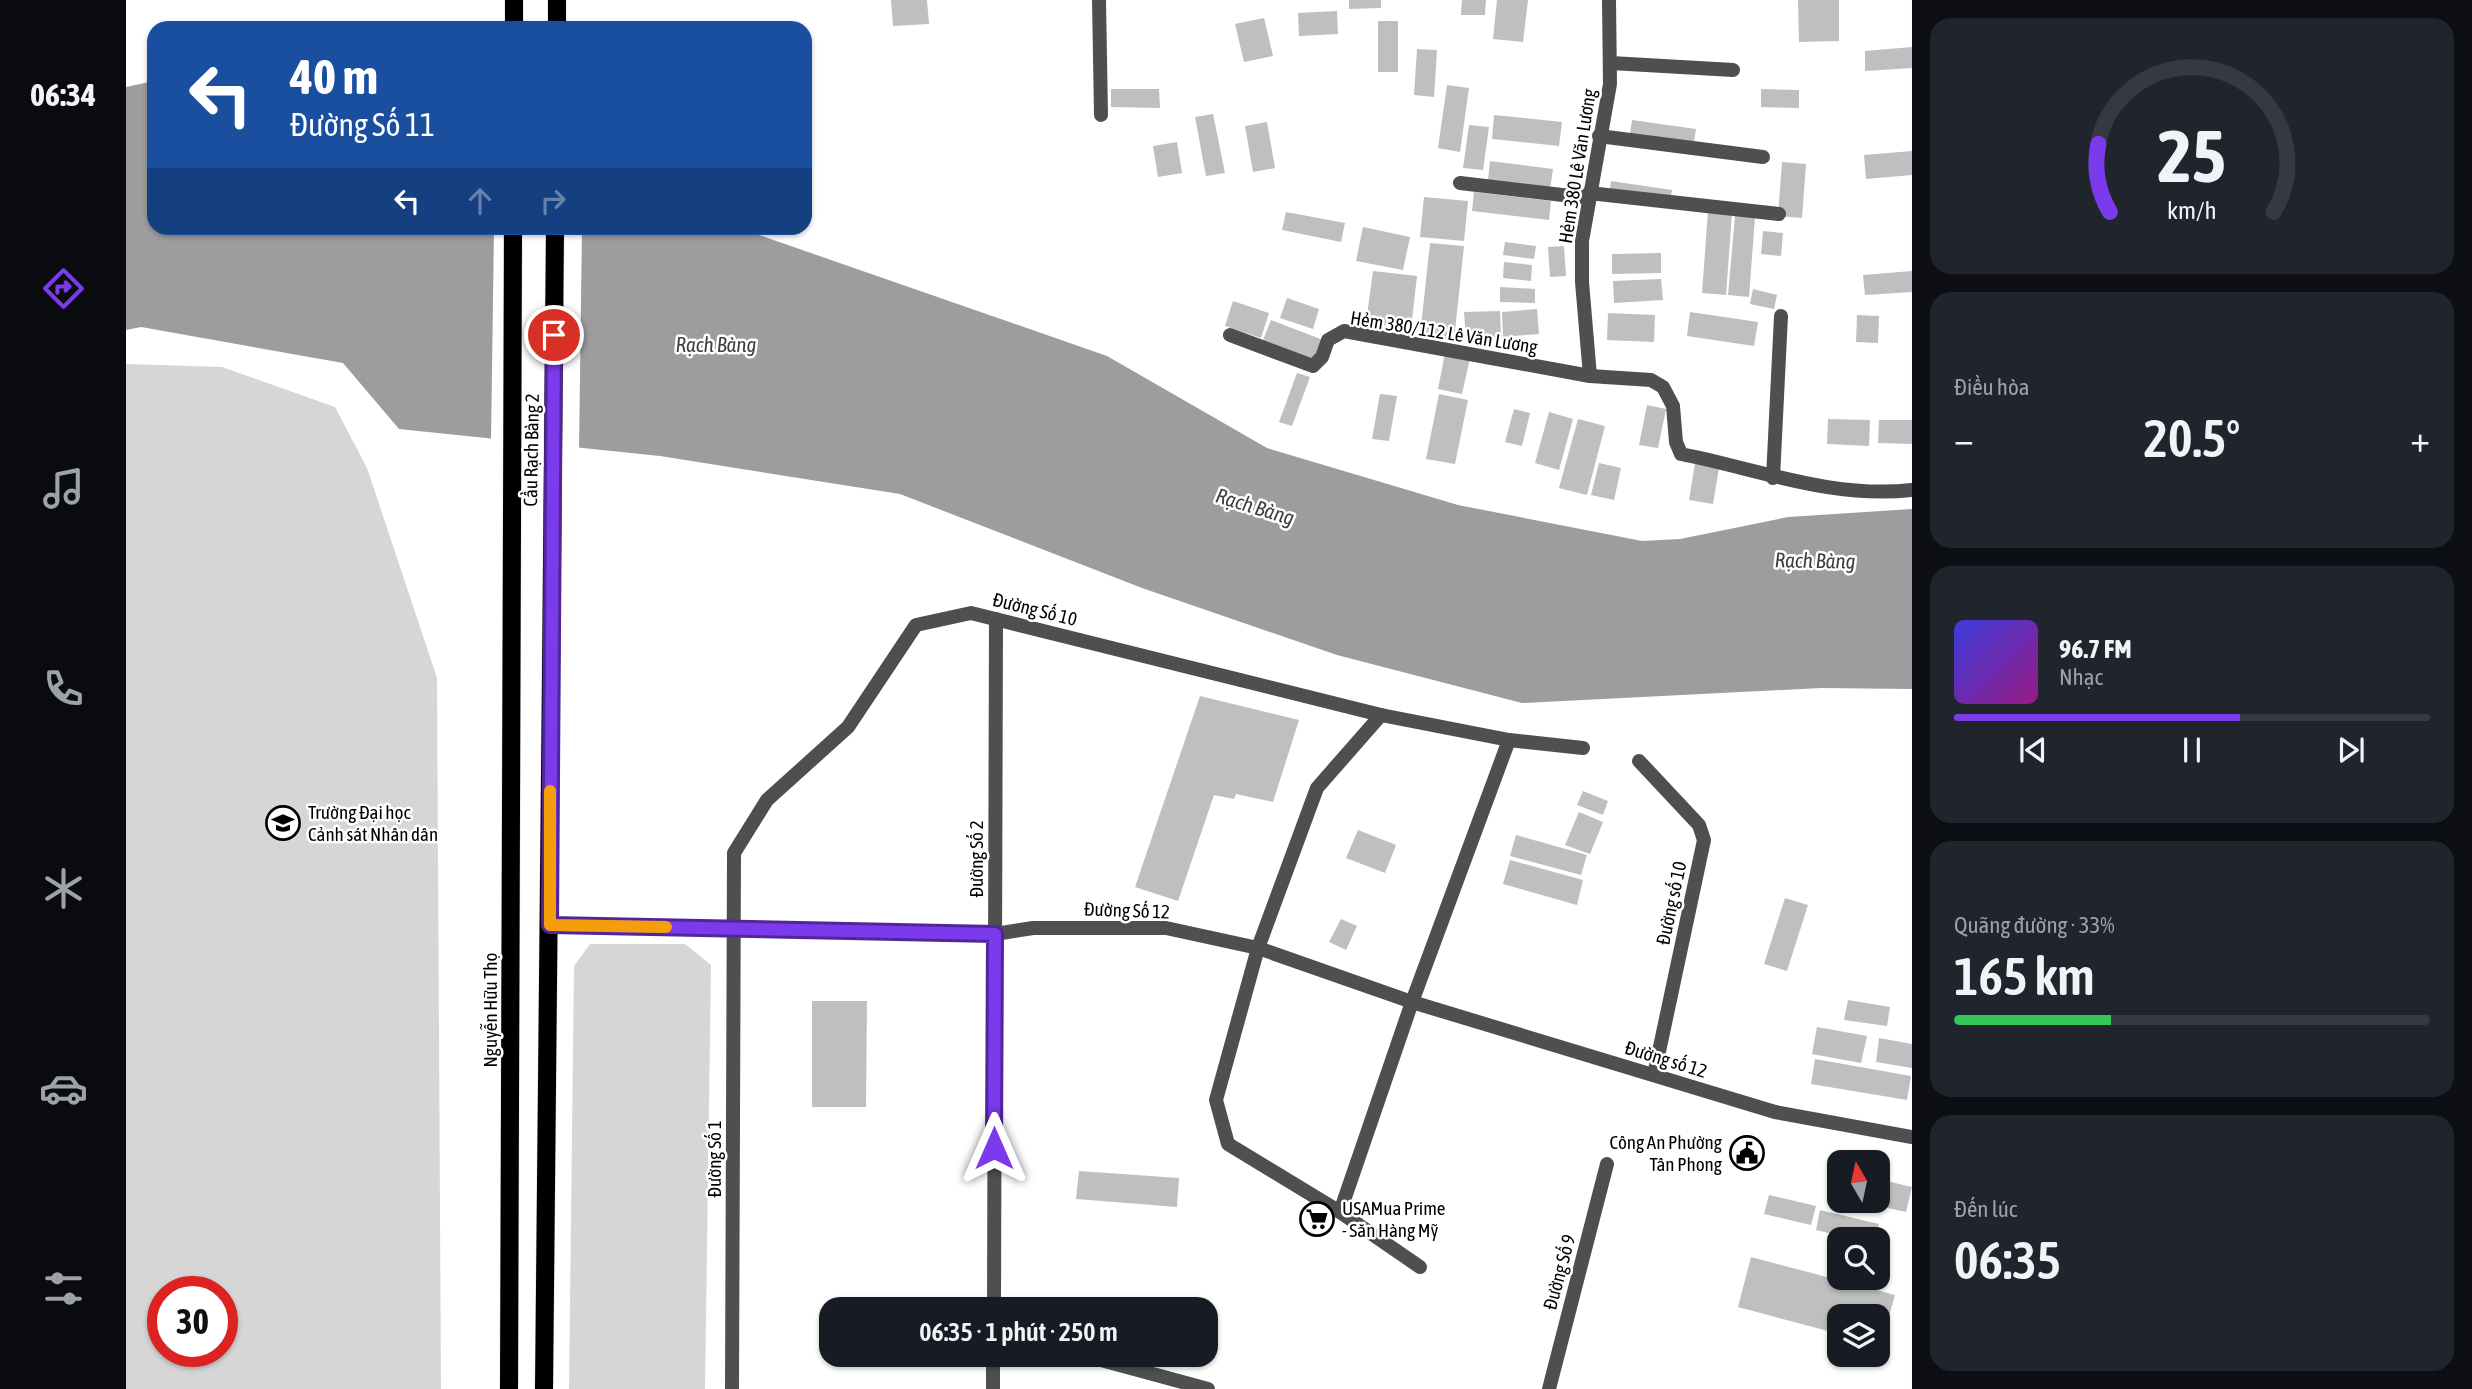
<!DOCTYPE html>
<html lang="vi">
<head>
<meta charset="utf-8">
<style>
  body { margin:0; font-family:"Asap Condensed",sans-serif; background:#20242c; color:#f1f3f6; height:100vh; display:flex; flex-direction:column; font-size:26px; white-space:nowrap }
  * { box-sizing:border-box; margin:0 }
  p { font-size:23px; color:#9ea1a6 }
  .icon { flex:none; width:38px; height:38px; fill:none; stroke:currentColor; stroke-width:2; stroke-linecap:round; stroke-linejoin:round }
  .map { position:relative; flex:1; overflow:hidden }
  .details { display:flex; flex-direction:column; gap:18px; padding:18px; background:#0d0f14; width:560px }
  .details>* { flex:none }
  .top-card { position:absolute; left:21px; top:21px; width:665px; height:214px; border-radius:21px; box-shadow:0 2px 5px #0004; background:#1a4fa0; color:#fff; overflow:hidden }
  .needle { width:46px; rotate:351deg }
  .fabs { position:absolute; left:1701px; top:1150px; display:grid; gap:14px }
  .fabs a { display:grid; place-items:center; width:63px; height:63px; border-radius:14px; background:#171b24; box-shadow:0 2px 5px #0004; font-size:35px }
  .speed { position:absolute; left:21px; top:1276px; display:flex; gap:14px; font-size:35px; font-weight:700; text-align:center }
  .speed>* { display:grid; place-content:center; width:91px; height:91px; border-radius:50%; background:#171b24; box-shadow:0 2px 5px #0004; line-height:1 }
  .speed .limit { border:10px solid #d22; background:#fff; color:#111 }
  .pin { position:absolute; display:grid; place-items:center; width:60px; height:60px; color:#fff; margin:-30px; border:4px solid #fff; border-radius:50%; box-shadow:0 2px 7px #0007 }
  .me { position:absolute; width:77px; margin:-38px; rotate:0deg; stroke-linejoin:round; filter:drop-shadow(0 0 5px #0008) }
  .turn { display:flex; align-items:center; gap:24px; height:147px; padding:0 28px; font-size:32px }
  .turn .icon { width:91px; height:91px; stroke-width:2.5 }
  .turn b { display:block; font-size:49px; line-height:60px }
  .lanes { display:flex; align-items:center; height:66px; padding:0 28px; background:#0003; justify-content:center; gap:35px; direction:ltr }
  .lanes .off { opacity:.35 }
  .big { font-size:52px; font-weight:600; line-height:1.1 }
  .details .tile { flex:1; display:flex; flex-direction:column; justify-content:center; gap:10px; min-width:0; padding:0 24px; border-radius:21px; background:#20242c }
  .details .dial { align-items:center; gap:0 }
  .dial svg { height:182px; overflow:visible; fill:none; stroke:#363941; stroke-width:7; stroke-linecap:round; text-anchor:middle }
  .dial text { fill:#f1f3f6; stroke:none }
  .song { display:flex; align-items:center; gap:21px }
  .cover { width:84px; height:84px; border-radius:10px; background:linear-gradient(135deg,hsl(240 70% 55%),hsl(310 70% 35%)) }
  .played { height:7px; border-radius:4px; background:linear-gradient(90deg,#7c3aed 60%,#363941 60%) }
  .keys { display:flex; justify-content:space-around; direction:ltr }
  .heat { display:flex; justify-content:space-between; align-items:center; font-size:38px; direction:ltr }
  .charge { height:10px; border-radius:5px; background:linear-gradient(90deg,#34c759 33%,#363941 0) }
  .trip { position:absolute; left:693px; top:1297px; width:399px; height:70px; border-radius:21px; background:#171b24; box-shadow:0 2px 5px #0004; font-weight:600; line-height:70px; text-align:center }
  main { display:flex; flex:1; min-height:0 }
  .tabs { display:flex; flex-direction:column; width:126px; justify-content:space-around; align-items:center; background:#090b0e; color:#9ea1a6 }
  .tabs .icon { width:49px; height:49px }
  .tabs .current { color:#7c3aed }
  .tabs b { font-size:32px; color:#f1f3f6 }
  .map>svg:first-child { display:block }
</style>
</head>
<body>
<main>
<nav class="tabs">
<b>06:34</b>
<svg class="icon current" aria-label="directions" viewBox="0 0 24 24"><path d="M12 3l9 9-9 9-9-9zM9 14v-3h6M13 9l2 2-2 2"/></svg>
<svg class="icon" aria-label="music" viewBox="0 0 24 24"><path d="M9 18V5l10-2v13"/><circle cx="6" cy="18" r="3"/><circle cx="16" cy="16" r="3"/></svg>
<svg class="icon" aria-label="phone" viewBox="0 0 24 24"><path d="M5 4h4l2 5-3 2q2 4 5 5l2-3 5 2v4C11 20 4 13 5 4z"/></svg>
<svg class="icon" aria-label="climate" viewBox="0 0 24 24"><path d="M12 3v18M4 7l16 10M4 17L20 7"/></svg>
<svg class="icon" aria-label="car" viewBox="0 0 24 24"><path d="M5 17H2v-5l4-1 3-4h7l3 4 3 1v5h-3M9 17h6M6 11h13"/><circle cx="7" cy="17" r="2"/><circle cx="17" cy="17" r="2"/></svg>
<svg class="icon" aria-label="filters" viewBox="0 0 24 24"><path d="M4 7h16M4 17h16"/><circle cx="9" cy="7" r="2"/><circle cx="15" cy="17" r="2"/></svg>
</nav>
<div class="map">
<svg width="1786" height="1389" viewBox="0 0 1786 1389">
  <rect width="100%" height="100%" fill="#fff"/>
  <g fill="#d6d6d6" fill-rule="evenodd">
    <path d="M0 364 96 367 209 407 241 468 311 678 315 1389H0ZM37 1292H96V1351H37Z"/>
    <polygon points="464,944 559,944 585,965 579,1389 443,1389 448,966"/>
  </g>
  <polygon fill="#9d9d9d" points="28,81 28,228 613,228 981,356 1141,448 1332,505 1516,541 1554,539 1662,517 1786,509 1786,689 1695,688 1396,703 1211,655 1016,588 774,494 534,456 273,429 217,363 15,327 0,330 0,87"/>
  <polygon fill="#fff" points="368,228 456,228 453,451 365,442"/>
  <g fill="#bfbfbf">
    <polygon points="765,0 801,0 803,24 767,26"/>
    <polygon points="1223,0 1255,0 1255,8 1223,9"/>
    <polygon points="1336,0 1360,0 1359,15 1335,15"/>
    <polygon points="1371,0 1402,0 1397,42 1367,39"/>
    <polygon points="1672,0 1713,0 1713,41 1673,42"/>
    <polygon points="1211,11 1212,34 1173,36 1172,13"/>
    <polygon points="1138,18 1147,56 1118,62 1109,24"/>
    <rect x="1252" y="21" width="20" height="51"/>
    <polygon points="1786,47 1786,68 1739,71 1739,51"/>
    <polygon points="1291,49 1311,50 1308,97 1288,95"/>
    <polygon points="1321,85 1343,88 1334,152 1312,148"/>
    <polygon points="985,89 1033,89 1034,108 985,107"/>
    <polygon points="1635,89 1673,90 1673,108 1635,107"/>
    <polygon points="1087,114 1099,173 1080,176 1069,117"/>
    <polygon points="1368,115 1436,122 1433,146 1366,139"/>
    <polygon points="1506,120 1570,129 1566,155 1502,146"/>
    <polygon points="1141,122 1149,168 1127,172 1119,126"/>
    <polygon points="1343,125 1363,127 1357,170 1337,168"/>
    <polygon points="1051,142 1056,173 1032,177 1027,146"/>
    <polygon points="1786,151 1786,175 1740,179 1738,155"/>
    <polygon points="1364,161 1427,169 1424,189 1362,180"/>
    <polygon points="1656,162 1680,164 1676,218 1652,216"/>
    <polygon points="1485,181 1546,190 1543,207 1483,197"/>
    <polygon points="1348,192 1425,201 1423,220 1346,211"/>
    <polygon points="1298,197 1342,201 1338,241 1294,237"/>
    <polygon points="1582,211 1606,213 1600,295 1576,293"/>
    <polygon points="1160,212 1219,223 1215,242 1156,230"/>
    <polygon points="1609,216 1629,217 1623,297 1602,295"/>
    <polygon points="1237,227 1284,237 1277,270 1230,261"/>
    <polygon points="1637,231 1657,233 1655,256 1635,254"/>
    <polygon points="1379,242 1410,246 1408,259 1377,255"/>
    <polygon points="1304,243 1338,246 1328,340 1294,336"/>
    <polygon points="1438,246 1440,276 1424,277 1422,247"/>
    <polygon points="1535,253 1535,273 1486,274 1486,254"/>
    <polygon points="1378,262 1406,265 1405,281 1377,278"/>
    <polygon points="1247,271 1291,276 1285,328 1240,323"/>
    <polygon points="1786,271 1786,292 1739,295 1737,275"/>
    <polygon points="1535,279 1537,300 1488,303 1487,281"/>
    <polygon points="1374,287 1409,289 1409,303 1374,302"/>
    <polygon points="1627,289 1651,295 1648,309 1624,304"/>
    <polygon points="1161,298 1193,309 1187,329 1154,318"/>
    <polygon points="1107,301 1143,313 1135,338 1099,326"/>
    <polygon points="1411,309 1413,334 1377,337 1376,312"/>
    <polygon points="1374,311 1375,338 1340,340 1338,312"/>
    <polygon points="1564,312 1632,322 1628,346 1561,336"/>
    <polygon points="1482,313 1529,315 1528,342 1481,340"/>
    <polygon points="1731,315 1753,316 1752,343 1730,342"/>
    <polygon points="1145,320 1197,340 1189,361 1137,340"/>
    <polygon points="1319,353 1344,358 1336,394 1312,389"/>
    <polygon points="1171,373 1184,377 1166,426 1153,422"/>
    <polygon points="1254,394 1271,396 1263,441 1246,439"/>
    <polygon points="1313,394 1342,400 1329,464 1300,459"/>
    <polygon points="1521,405 1540,409 1532,448 1513,445"/>
    <polygon points="1388,409 1404,413 1396,446 1379,442"/>
    <polygon points="1423,412 1447,419 1433,470 1409,463"/>
    <polygon points="1452,419 1479,426 1461,495 1433,488"/>
    <polygon points="1702,419 1744,420 1743,446 1701,444"/>
    <polygon points="1753,420 1786,420 1786,444 1752,443"/>
    <polygon points="1473,463 1495,468 1488,500 1465,495"/>
    <polygon points="1569,463 1593,468 1587,504 1563,500"/>
    <polygon points="1074,696 1173,720 1147,802 1110,794 1108,799 1088,795 1052,901 1009,887"/>
    <polygon points="1457,791 1482,801 1477,815 1451,805"/>
    <polygon points="1453,812 1477,822 1464,854 1439,845"/>
    <polygon points="1232,830 1270,845 1259,873 1220,858"/>
    <polygon points="1390,835 1461,855 1455,875 1384,856"/>
    <polygon points="1384,860 1457,880 1451,905 1377,884"/>
    <polygon points="1659,898 1682,905 1661,971 1638,964"/>
    <polygon points="1215,919 1231,926 1220,950 1203,942"/>
    <polygon points="1722,1000 1764,1007 1761,1026 1718,1020"/>
    <polygon points="686,1001 741,1001 740,1107 686,1107"/>
    <polygon points="1691,1027 1741,1036 1735,1063 1686,1054"/>
    <polygon points="1753,1038 1786,1044 1786,1068 1750,1062"/>
    <polygon points="1689,1059 1785,1076 1781,1100 1685,1084"/>
    <polygon points="953,1171 1053,1178 1051,1207 950,1199"/>
    <polygon points="1752,1179 1786,1187 1780,1212 1734,1202 1752,1200"/>
    <polygon points="1643,1195 1690,1206 1685,1225 1638,1214"/>
    <polygon points="1694,1210 1753,1224 1749,1239 1728,1239 1690,1230"/>
    <polygon points="1625,1257 1769,1295 1755,1345 1752,1344 1752,1316 1713,1316 1713,1334 1612,1307"/>
  </g>
  <g fill="none" stroke-linecap="round" stroke-linejoin="round">
    <g stroke="#dbdbdb" stroke-width="19">
      <g id="primary">
        <polyline points="388,28 388,0"/>
        <polyline points="431,28 431,0"/>
        <polyline points="383,1389 387,228"/>
        <path d="M418 1389C423 1002 425 615 429 228"/>
      </g>
    </g>
    <g stroke="#4f4f4f" stroke-width="14">
      <polyline points="1485,63 1607,70"/>
      <polyline points="1473,136 1637,157"/>
      <polyline points="1334,183 1462,198"/>
      <polyline points="1463,193 1653,214"/>
      <path d="M1104 335 1187 366 1196 357 1202 340 1218 331 1464 376 1525 380 1537 387 1547 406 1550 442 1555 454C1632 469 1706 499 1786 490"/>
      <polyline points="1464,376 1456,282 1456,241 1484,84 1483,0"/>
      <polyline points="1647,478 1655,316"/>
    </g>
    <g stroke="#4f4f4f" stroke-width="14">
      <polyline points="973,0 975,115"/>
      <polyline points="1255,715 1191,788 1132,948 1090,1100 1102,1144 1214,1212 1294,1267"/>
      <polyline points="1513,761 1573,825 1578,840 1528,1075"/>
      <polyline points="424,925 869,934 907,928 1040,928 1132,948 1286,1002 1649,1112 1786,1137"/>
      <polyline points="1214,1212 1286,1002 1383,740"/>
      <polyline points="868,1309 870,619"/>
      <polyline points="953,1354 1082,1389"/>
      <polyline points="606,1389 608,853 641,800 722,727 790,625 845,613 1255,715 1383,740 1457,748"/>
      <polyline points="867,1389 867,1354"/>
      <polyline points="1423,1389 1481,1164"/>
    </g>
    <use href="#primary" stroke="#000" stroke-width="18"/>
  </g>
  <g fill="none" stroke-linecap="round" stroke-linejoin="round">
    <g stroke="#51269a" stroke-width="18">
      <polyline id="route" points="428,335 424,925 869,934 868,1148"/>
    </g>
    <use href="#route" stroke="#7c3aed" stroke-width="12"/>
    <polyline stroke="#f59e0b" stroke-width="12" points="424,791 424,925 540,927"/>
  </g>
  <defs>
    <g id="university-ring" transform="scale(1.75)"><circle r="9.5" fill="#fff" stroke="#000" stroke-width="1.5"/><path d="M0-5L7-2L0 1L-7-2ZM-4 1L0 2.5L4 1V4Q0 6-4 4Z" fill="#000"/></g>
    <g id="civic-ring" transform="scale(1.75)"><circle r="9.5" fill="#fff" stroke="#000" stroke-width="1.5"/><path d="M-.6-6.5H3V-4.5H.6V-3L4-1V1h2V6H-6V1h2V-1L-.6-3ZM-1.2 2.5V6h2.4V2.5Z" fill="#000"/></g>
    <g id="supermarket-ring" transform="scale(1.75)"><circle r="9.5" fill="#fff" stroke="#000" stroke-width="1.5"/><path d="M-6-5.5h2.5l.6 2H6L4.5 2H-2.5L-4.4-4H-6ZM-1.5 3.2a1.3 1.3 0 1 0 .1 0ZM3 3.2a1.3 1.3 0 1 0 .1 0Z" fill="#000"/></g>
  </defs>
  <g fill-rule="evenodd">
    <use href="#university-ring" x="157" y="823"/>
    <use href="#civic-ring" x="1621" y="1153"/>
    <use href="#supermarket-ring" x="1191" y="1219"/>
  </g>
  <g text-anchor="middle" stroke-width="5" stroke-linejoin="round" paint-order="stroke">
    <g font-size="19" fill="#000" stroke="#fff">
      <text transform="translate(1451 166) rotate(-81)" y="7">Hẻm 380 Lê Văn Lương</text>
      <text transform="translate(1318 332) rotate(9)" y="7">Hẻm 380/112 Lê Văn Lương</text>
      <text transform="translate(405 450) rotate(-89)" y="7">Cầu Rạch Bàng 2</text>
      <text transform="translate(909 609) rotate(14)" y="7">Đường Số 10</text>
      <text transform="translate(850 859) rotate(-90)" y="7">Đường Số 2</text>
      <text transform="translate(1545 903) rotate(-78)" y="7">Đường số 10</text>
      <text transform="translate(1001 910) rotate(2)" y="7">Đường Số 12</text>
      <text transform="translate(364 1010) rotate(-90)" y="7">Nguyễn Hữu Thọ</text>
      <text transform="translate(1540 1059) rotate(17)" y="7">Đường số 12</text>
      <text transform="translate(588 1159) rotate(-90)" y="7">Đường Số 1</text>
      <text transform="translate(1433 1272) rotate(-75)" y="7">Đường Số 9</text>
    </g>
    <g font-size="19" fill="#000" stroke="#fff" text-anchor="start">
      <text x="182" y="819">Trường Đại học<tspan x="182" dy="22">Cảnh sát Nhân dân</tspan></text>
      <text x="1596" y="1149" text-anchor="end">Công An Phường<tspan x="1596" dy="22">Tân Phong</tspan></text>
      <text x="1216" y="1215">USAMua Prime<tspan x="1216" dy="22">- Săn Hàng Mỹ</tspan></text>
    </g>
    <g font-size="21" font-style="italic" fill="#3e3e3e" stroke="#fff">
      <text x="590" y="352">Rạch Bàng</text>
      <text transform="translate(1129 507) rotate(17)" y="7">Rạch Bàng</text>
      <text transform="translate(1689 561) rotate(1)" y="7">Rạch Bàng</text>
    </g>
  </g>
</svg>
<div class="fabs">
<a><svg class="needle" viewBox="-14 -14 28 28"><path d="M0-13l5 13h-10z" fill="#e53935"/><path d="M0 13l5-13h-10z" fill="#9ea1a6"/></svg></a>
<a><svg class="icon" aria-label="search" viewBox="0 0 24 24"><circle cx="10" cy="10" r="6"/><path d="M15 15l6 6"/></svg></a>
<a><svg class="icon" aria-label="layers" viewBox="0 0 24 24"><path d="M12 4l9 5-9 5-9-5zM3 14l9 5 9-5"/></svg></a>
</div>
<div class="speed"><div class="limit">30</div></div>
<div class="pin" style="left:428px;top:335px;background:#d93025"><svg class="icon" aria-label="arrive" viewBox="0 0 24 24"><path d="M6 21V4h12l-3 4 3 4H6"/></svg></div>
<svg class="me" style="left:868px;top:1148px" viewBox="-20 -20 40 40"><path d="M0-17L14 15 0 8-14 15z" fill="#7c3aed" stroke="#fff" stroke-width="4"/></svg>
<div class="trip">06:35 · 1 phút · 250 m</div>
<div class="top-card">
<div class="turn"><svg class="icon" aria-label="left" viewBox="0 0 24 24"><path d="M17 20v-9H6M10 6l-5 5 5 5"/></svg><div><b>40 m</b>Đường Số 11</div></div>
<div class="lanes"><svg class="icon" aria-label="left" viewBox="0 0 24 24"><path d="M17 20v-9H6M10 6l-5 5 5 5"/></svg><svg class="icon off" aria-label="ahead" viewBox="0 0 24 24"><path d="M12 20V5M6 11l6-6 6 6"/></svg><svg class="icon off" aria-label="right" viewBox="0 0 24 24"><path d="M7 20v-9h11M14 6l5 5-5 5"/></svg></div>
</div>
</div>
<section class="details">
<div class="tile dial"><svg viewBox="0 0 100 80">
<path d="M14 69A42 42 0 1 1 86 69"/>
<path d="M14 69A42 42 0 0 1 9 39" stroke="#7c3aed"/>
<text x="50" y="56" font-size="32" font-weight="700">25</text>
<text x="50" y="72" font-size="11">km/h</text>
</svg></div>
<div class="tile"><p>Điều hòa</p>
<div class="heat"><a>−</a><b class="big">20.5°</b><a>+</a></div>
</div>
<div class="tile">
<div class="song"><i class="cover"></i><div><b>96.7 FM</b><p>Nhạc</p></div></div>
<div class="played"></div>
<div class="keys"><svg class="icon" aria-label="previous" viewBox="0 0 24 24"><path d="M18 5L8 12l10 7zM5 5v14"/></svg><svg class="icon" aria-label="pause" viewBox="0 0 24 24"><path d="M8 5v14M16 5v14"/></svg><svg class="icon" aria-label="next" viewBox="0 0 24 24"><path d="M6 5l10 7-10 7zM19 5v14"/></svg></div>
</div>
<div class="tile"><p>Quãng đường · 33%</p><b class="big">165 km</b><div class="charge"></div></div>
<div class="tile"><p>Đến lúc</p><b class="big">06:35</b></div>
</section>
</main>
</body>
</html>
